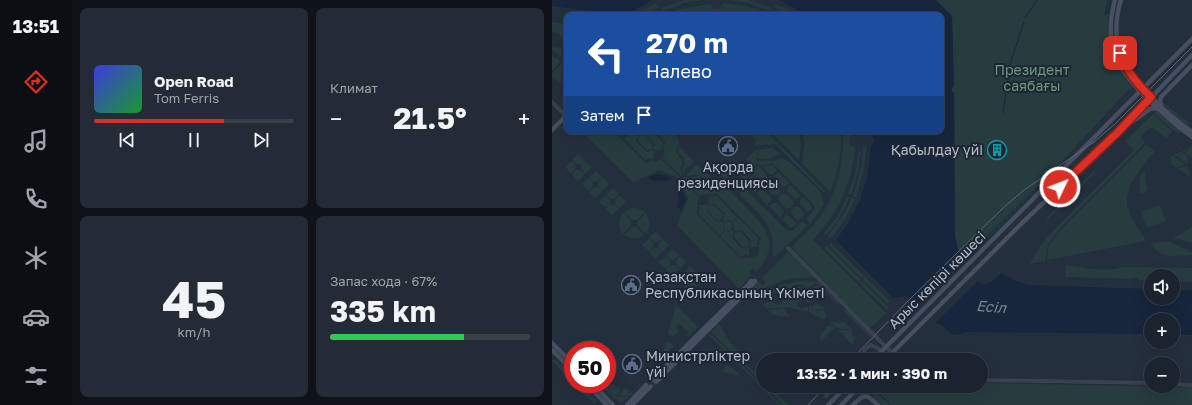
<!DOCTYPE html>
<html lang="ru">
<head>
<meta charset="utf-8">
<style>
  body { margin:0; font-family:"Golos Text",sans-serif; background:#242b36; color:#f1f3f6; height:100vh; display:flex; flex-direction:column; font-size:15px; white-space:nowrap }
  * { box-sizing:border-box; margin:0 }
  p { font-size:13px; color:#a0a4aa }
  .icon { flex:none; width:22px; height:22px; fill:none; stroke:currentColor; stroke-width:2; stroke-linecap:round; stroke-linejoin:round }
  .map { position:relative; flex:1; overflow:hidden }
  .details { display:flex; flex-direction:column; gap:8px; padding:8px; background:#0f1319; width:480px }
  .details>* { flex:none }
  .banner { position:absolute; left:12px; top:12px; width:380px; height:122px; border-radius:8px; box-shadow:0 4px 16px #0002,0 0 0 1px #39404a; background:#1a4fa0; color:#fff; overflow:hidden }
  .controls { position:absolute; left:592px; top:269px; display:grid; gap:8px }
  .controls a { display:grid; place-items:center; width:36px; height:36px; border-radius:50%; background:#1b232e; box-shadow:0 4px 16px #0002,0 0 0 1px #39404a; font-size:20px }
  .speed { position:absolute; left:12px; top:341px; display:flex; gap:8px; font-size:20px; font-weight:700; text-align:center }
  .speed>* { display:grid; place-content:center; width:52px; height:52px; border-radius:50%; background:#1b232e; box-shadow:0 4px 16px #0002,0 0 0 1px #39404a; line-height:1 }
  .speed .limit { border:6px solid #d22; background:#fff; color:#111 }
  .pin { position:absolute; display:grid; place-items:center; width:34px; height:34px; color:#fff; margin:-17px; border-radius:8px; box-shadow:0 2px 6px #0006 }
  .me { position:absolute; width:44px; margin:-22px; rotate:47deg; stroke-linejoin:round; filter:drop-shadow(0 0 3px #0008) }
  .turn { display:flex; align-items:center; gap:14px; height:84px; padding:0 16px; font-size:18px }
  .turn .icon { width:52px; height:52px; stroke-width:2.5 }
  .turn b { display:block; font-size:28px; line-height:34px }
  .then { display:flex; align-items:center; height:38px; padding:0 16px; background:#0003; gap:8px; font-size:15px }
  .big { font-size:30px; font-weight:700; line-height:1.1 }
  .details .widget { flex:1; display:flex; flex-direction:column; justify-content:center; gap:6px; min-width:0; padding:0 14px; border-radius:8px; background:#242b36 }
  .details .dial { align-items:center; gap:0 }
  .dial b { font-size:52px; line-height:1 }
  .song { display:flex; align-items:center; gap:12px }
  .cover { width:48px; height:48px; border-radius:6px; background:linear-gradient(135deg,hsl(240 70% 55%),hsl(130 70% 35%)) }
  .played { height:4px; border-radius:2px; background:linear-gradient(90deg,#d93025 65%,#39404a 65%) }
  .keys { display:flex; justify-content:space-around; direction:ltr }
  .heat { display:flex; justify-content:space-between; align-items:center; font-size:22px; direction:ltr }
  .charge { height:6px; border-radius:3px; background:linear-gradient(90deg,#34c759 67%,#39404a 0) }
  .details .tiles { flex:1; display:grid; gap:8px; grid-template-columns:repeat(2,1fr) }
  .trip { position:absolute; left:204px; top:353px; width:232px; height:40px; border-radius:20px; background:#1b232e; box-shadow:0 4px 16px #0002,0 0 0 1px #39404a; font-weight:700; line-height:40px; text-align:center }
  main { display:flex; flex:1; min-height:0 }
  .dock { display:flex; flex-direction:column; width:72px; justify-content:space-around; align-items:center; background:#0b0e12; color:#a0a4aa }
  .dock .icon { width:28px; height:28px }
  .dock .current { color:#d93025 }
  .dock b { font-size:18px; color:#f1f3f6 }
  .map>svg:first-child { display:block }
</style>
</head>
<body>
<main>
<nav class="dock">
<b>13:51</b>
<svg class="icon current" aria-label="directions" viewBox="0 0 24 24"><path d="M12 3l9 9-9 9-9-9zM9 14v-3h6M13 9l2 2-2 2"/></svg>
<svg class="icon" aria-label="music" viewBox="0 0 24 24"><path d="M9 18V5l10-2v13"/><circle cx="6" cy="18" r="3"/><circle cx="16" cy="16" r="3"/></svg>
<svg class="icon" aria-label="phone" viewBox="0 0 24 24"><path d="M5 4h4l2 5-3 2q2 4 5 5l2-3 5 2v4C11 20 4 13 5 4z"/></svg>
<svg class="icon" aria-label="climate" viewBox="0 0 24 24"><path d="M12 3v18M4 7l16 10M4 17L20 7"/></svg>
<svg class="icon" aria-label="car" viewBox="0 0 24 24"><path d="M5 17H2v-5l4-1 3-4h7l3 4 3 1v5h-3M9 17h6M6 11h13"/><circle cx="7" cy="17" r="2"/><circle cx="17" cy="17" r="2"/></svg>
<svg class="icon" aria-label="filters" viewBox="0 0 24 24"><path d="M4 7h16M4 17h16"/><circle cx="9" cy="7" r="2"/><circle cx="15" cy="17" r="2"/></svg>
</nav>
<section class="details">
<div class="tiles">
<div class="widget">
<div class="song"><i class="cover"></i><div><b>Open Road</b><p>Tom Ferris</p></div></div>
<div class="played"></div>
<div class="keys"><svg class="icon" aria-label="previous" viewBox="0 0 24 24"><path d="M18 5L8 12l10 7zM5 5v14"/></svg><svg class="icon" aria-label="pause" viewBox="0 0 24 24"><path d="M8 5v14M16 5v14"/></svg><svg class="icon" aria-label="next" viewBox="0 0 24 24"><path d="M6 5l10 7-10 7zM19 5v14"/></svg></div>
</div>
<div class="widget"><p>Климат</p>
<div class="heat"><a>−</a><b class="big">21.5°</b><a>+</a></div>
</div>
<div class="widget dial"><b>45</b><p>km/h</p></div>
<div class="widget"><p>Запас хода · 67%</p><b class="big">335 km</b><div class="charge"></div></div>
</div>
</section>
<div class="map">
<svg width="640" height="405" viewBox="0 0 640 405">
  <rect width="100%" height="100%" fill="#242f3e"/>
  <g fill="#263c3f">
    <polygon points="133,0 152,0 130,3 129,5 110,11 109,8"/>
    <polygon points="177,0 197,0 220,8 219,11 201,5 199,3"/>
    <path d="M384 0H555L552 15 553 17V15L556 14C555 22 556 28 558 36 561 56 568 71 580 87L579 90H576L500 172 416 254 408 255 404 246 403 235 402 93 400 92V88L402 86 400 18 398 14Z"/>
    <polygon points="104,3 106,7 96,12 94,11 90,15 83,15"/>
    <polygon points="172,3 194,6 219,15 110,15 128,9 158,4 161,9 166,9"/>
    <polygon points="223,4 241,12 243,15 238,15 222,7"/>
    <polygon points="0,22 12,24 11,38 7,34 0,31"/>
    <polygon points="0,47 10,48 9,58 0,50"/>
    <polygon points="0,56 7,59 7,63 0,71"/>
    <polygon points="12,63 15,67 15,77 9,83"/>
    <polygon points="9,64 10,64 8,84 0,76 0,73"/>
    <polygon points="612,103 639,125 638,125 636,126 616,110 617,109 614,108 610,105"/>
    <polygon points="605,111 622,125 628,132 626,134 602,114"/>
    <path d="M601 114 620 131 614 138 601 128C596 128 591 133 589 138L593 143 510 226 496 245 493 261 477 264 494 238 582 150 573 141Z"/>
    <polygon points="29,131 61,131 94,163 99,160 104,162 109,159 128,177 126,179 123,175 121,176 108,170 81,182"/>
    <polygon points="86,131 100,131 111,142 109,147 111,150 103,151 101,149 103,144 92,134 87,135 85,134"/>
    <path d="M102 131H118C120 133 127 138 127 141 128 150 118 146 130 160V162L131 164 128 168 130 175 129 176 110 158 113 153 111 145 114 142Z"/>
    <polygon points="208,131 214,131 274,192 272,193 223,144 203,146 204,140 198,134"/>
    <polygon points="218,131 247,131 249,145 247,160"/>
    <path d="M251 131H288C291 151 285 173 278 192L250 163 252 146Z"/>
    <path d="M291 131H302L303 134 298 137V144L303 148C299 187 286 212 261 240L334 313 318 328 240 248C245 239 256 232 263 223 285 197 292 165 291 131Z"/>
    <polygon points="77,134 81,135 84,134 86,136 84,141 95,152 100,150 102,151 101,159 98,158 93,160 72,139"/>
    <polygon points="89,135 91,136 92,135 101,144 100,149 95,150 86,141 86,137"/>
    <polygon points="617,139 635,152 639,146 640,147 640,158"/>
    <path d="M594 144 603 151C592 164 570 189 576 208 580 220 588 231 594 241L495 260 496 248 506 233Z"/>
    <polygon points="315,145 311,172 304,197 301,196 306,181 309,166 311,165 310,163 311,148"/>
    <polygon points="127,146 142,162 137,167 134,168 131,173 130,170 133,164 132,162 132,159 126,152"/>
    <path d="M221 148 228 154C220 158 213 161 204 158V161H221L229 158 236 161 267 190 270 195 272 204 258 224 254 219 263 209 262 205 221 163 215 165 205 164 201 168 194 160 203 150Z"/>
    <polygon points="309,150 306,172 299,195 296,194 304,171 306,153"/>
    <polygon points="630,152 635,155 636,163 635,164 621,154"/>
    <polygon points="26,154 33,160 29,164 24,164 20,160"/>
    <polygon points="619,155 620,155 634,165 624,167 620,164"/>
    <polygon points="19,161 24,165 23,169 19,173 13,167"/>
    <polygon points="33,161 40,167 33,174 29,169 29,165"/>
    <path d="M192 162 199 169 195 174V190L235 231H240L250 221 255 226 223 257 220 254C225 226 206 213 188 195L190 180 186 168Z"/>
    <polygon points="145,164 160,179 154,180 148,175 144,175 143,174 139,176 133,175 138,173 139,170"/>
    <polygon points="207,166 215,175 216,180 213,183 208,182 199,173"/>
    <polygon points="210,166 221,166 225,170 222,174 217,174"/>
    <polygon points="634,166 637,169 638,177 625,168"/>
    <polygon points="24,170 28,170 33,174 26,181 20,174"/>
    <path d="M171 170 176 171C180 177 182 181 181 188L168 175Z"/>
    <polygon points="543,170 543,173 495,220 494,219"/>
    <polygon points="44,171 50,177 46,181 41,182 37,177"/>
    <polygon points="592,171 593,172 593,180 596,189 593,193 588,194 588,176"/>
    <polygon points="226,172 237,183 234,186 230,187 224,180 223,175"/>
    <polygon points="198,175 207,184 207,189 203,192 198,187"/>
    <path d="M132 176 137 178 143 176 144 177 147 176C158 186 156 179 166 179 176 189 185 198 195 208 216 230 228 246 204 272L201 269 197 272 200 275 187 289 125 225 136 199 131 186 132 184 128 180 129 179 147 197 145 202 146 210 144 213 189 259 194 257 200 258C209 255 206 249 207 242L209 239 164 193 161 195 153 194 148 196 130 178Z"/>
    <polygon points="37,178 41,182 40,187 36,191 30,184"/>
    <polygon points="51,178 57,184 50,191 46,187 46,182"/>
    <polygon points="217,181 221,181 228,188 228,193 225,195 221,195 214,188 214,184"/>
    <polygon points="239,185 249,196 246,199 243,199 236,192 235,188"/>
    <polygon points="46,187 50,192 43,198 37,192 41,188"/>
    <polygon points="61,188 67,194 63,199 59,199 54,195"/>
    <polygon points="208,190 213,191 219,198 219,201 215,205 205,194"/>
    <polygon points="229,194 234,194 241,200 241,205 238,208 233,208 227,201 227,197"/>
    <polygon points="54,195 58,200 58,204 54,208 47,202"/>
    <polygon points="68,195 74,202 68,208 63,204 64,199"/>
    <polygon points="164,195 185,217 180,222 177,220 173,222 171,220 173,214 163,204 157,205 156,204 157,196 160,197"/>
    <polygon points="295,196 298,197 285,222 274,235 272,233 286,216"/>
    <polygon points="251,197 259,205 259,209 256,212 248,204 248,201"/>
    <path d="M300 197 303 199C296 215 290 224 279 238L276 236 294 211Z"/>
    <polygon points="221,203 225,203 232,211 231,214 228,217 217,206"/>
    <polygon points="63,204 67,209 60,215 54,209 58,205"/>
    <polygon points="147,205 155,205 156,206 155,212 165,222 170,221 172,222 171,226 172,230 167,235 146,213 148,208"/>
    <polygon points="159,205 161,206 162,205 171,214 170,220 165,221 156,211 156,207"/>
    <polygon points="608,205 614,221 595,228 589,212"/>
    <polygon points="242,207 247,207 253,214 246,221 240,214 239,210"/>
    <polygon points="79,208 84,208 93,212 85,220 80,220 72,212"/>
    <path d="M71 213 79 221V226L71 234C66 227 66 220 71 213Z"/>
    <path d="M94 213C98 220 99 227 94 234L86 226V221Z"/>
    <polygon points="234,215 237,216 245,224 241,227 238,227 230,219"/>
    <polygon points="186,217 207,239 205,244 206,247 198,247 197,246 199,240 189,230 183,231 181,230 182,226 181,222"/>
    <circle cx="176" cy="226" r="4.5"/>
    <path d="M80 227H85L92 235C86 240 79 239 72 235Z"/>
    <polygon points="640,227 640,243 624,238 623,240 620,239"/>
    <polygon points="173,230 176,232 180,230 182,232 180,238 190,248 196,247 197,248 197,256 194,254 189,257 168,236"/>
    <polygon points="104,231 110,238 106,242 102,242 97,238"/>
    <polygon points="188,231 197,241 196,246 191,247 182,237 183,232"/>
    <polygon points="97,239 101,243 101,247 97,251 90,245"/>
    <polygon points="111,239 117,245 111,251 106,247 107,243"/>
    <path d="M616 241 640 252V255C622 255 609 261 599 243Z"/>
    <polygon points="279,243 312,276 309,278 277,245"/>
    <polygon points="275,246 309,280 306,282 272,248"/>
    <polygon points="101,248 106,248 110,252 103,259 97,252"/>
    <polygon points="121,249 127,255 123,259 119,260 115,255"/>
    <path d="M236 252 238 253 262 277C252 278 243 278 233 280 219 284 213 290 196 291L206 281 211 286 214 282 210 278Z"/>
    <polygon points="114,256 118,260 118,265 114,269 107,262"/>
    <polygon points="128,256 134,262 128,269 124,265 124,260"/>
    <polygon points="119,265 123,265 127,270 121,276 114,270"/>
    <path d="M514 265C531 267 554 273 571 267L640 268V282L621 281V276H599V281L587 280 585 278H581L580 279 514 277Z"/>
    <polygon points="138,266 145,273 141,277 136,277 132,273"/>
    <polygon points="131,273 136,278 135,282 131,286 125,280"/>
    <polygon points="145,273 152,280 138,293 132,287 136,282 141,282 141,277"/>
    <polygon points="313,277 338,301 336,304 311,280"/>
    <path d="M249 281 266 282 288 303 286 304 264 283C254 291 252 283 243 285 240 287 238 290 235 291 231 294 227 292 223 293L219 298 207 301 202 296 229 285Z"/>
    <polygon points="310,281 337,308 335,310 307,283"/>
    <polygon points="265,285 274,295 272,299 263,296 260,294 256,295 248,294 249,287 257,290"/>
    <path d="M248 287 247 293 232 296 231 294C238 293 241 287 248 287Z"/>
    <polygon points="247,298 258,299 256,304 254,301 250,300 246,301 245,306 249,309 256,306 256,312 235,307 215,309 210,304 220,301 223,304 226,305 230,303 231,299"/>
    <polygon points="265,304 272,307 272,309 263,310 257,306"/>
    <polygon points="124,305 146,327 137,336 134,336 136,333 127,323 124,327 127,331 122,336 117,335 116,333"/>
    <polygon points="257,306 264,311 272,310 275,316 271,320 257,312"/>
    <polygon points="232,308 237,317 221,315 216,310"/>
    <polygon points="294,309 320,336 319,338 292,311"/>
    <polygon points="281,322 293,323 299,329 289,329 278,324"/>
    <polygon points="167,324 178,342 191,356 186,359 159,332"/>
    <path d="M277 325 283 328 269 341C266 334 273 330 277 325Z"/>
    <polygon points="286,330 300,330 300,335 304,338 301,341 302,344 301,345"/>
    <polygon points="159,334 185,360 181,359 157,335"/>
    <polygon points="113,342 121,344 122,346 113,354 109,353 113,347"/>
    <polygon points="168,348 173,353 169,364 163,362"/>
    <polygon points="0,359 6,361 21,376 21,383 0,361"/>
    <polygon points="188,361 192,362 211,380 211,384"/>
    <polygon points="187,362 229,405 227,405 187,365"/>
    <polygon points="174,365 178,366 189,376 171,372"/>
    <polygon points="58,383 69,389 65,396 59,395 53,390"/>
    <polygon points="429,383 640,387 640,405 340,405 325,391 330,386 429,386"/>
    <polygon points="22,384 29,384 45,401 42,404"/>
    <polygon points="213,386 217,386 236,405 231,405"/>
    <polygon points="72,388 81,393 77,396 66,396"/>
    <polygon points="320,388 338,405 330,405 318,392"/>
    <polygon points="60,396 77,397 69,403"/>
  </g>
  <g fill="#17263c">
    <polygon points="0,0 100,0 74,15 55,15 54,13 0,6"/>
    <path d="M227 0H384L398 14 400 18 402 86 400 88V92L402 93 403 235C405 250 416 282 433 285L441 281 449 273 464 281 477 285 599 289V298H621V290H640V335H621V320H599V334L414 332 408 334 400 335 391 326 385 323 359 299 353 296 341 298 284 240 295 225 308 200 315 178 319 147 323 141 320 136 319 131H389V15H254Z"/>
    <polygon points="107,173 108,174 119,178 114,181 107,180 100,181 96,177"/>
    <polygon points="129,187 134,200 129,210 125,207 127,199 125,193"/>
  </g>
  <polygon fill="#242f3e" points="412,259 422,277 426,281 383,323 365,305"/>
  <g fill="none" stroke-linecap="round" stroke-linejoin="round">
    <g stroke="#17263c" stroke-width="1">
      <polyline points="473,18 485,0"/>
      <polyline points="451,113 458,65 472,22"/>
    </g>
    <polyline stroke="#3a4453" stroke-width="3.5" stroke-dasharray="3.5 2" stroke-linecap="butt" points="98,387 104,382"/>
    <g stroke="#414a57" stroke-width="3.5">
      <g id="street">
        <polyline points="0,102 14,116"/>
        <polyline points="236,248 347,360"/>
        <polyline points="309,360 313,349 319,345 327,349 337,360"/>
        <polyline points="429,380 599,383"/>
        <polyline points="621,384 640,385"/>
        <polyline points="274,396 283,386"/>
        <polyline points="310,396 320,386"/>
      </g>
    </g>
    <g stroke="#414a57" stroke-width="4.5">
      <g id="secondary">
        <path d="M563 0C550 46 567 73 600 103 613 115 626 127 640 137"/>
        <path d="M569 0C561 25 563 54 579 76 585 84 593 91 600 98 613 111 626 122 640 132"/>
        <polyline points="609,105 608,102 609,97 640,65"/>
        <polyline points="570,129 598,109 602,108 605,109"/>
        <polyline points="0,130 15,115"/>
        <polyline points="462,218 640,39"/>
        <polyline points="469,224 566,132 640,55"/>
        <polyline points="0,343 21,364"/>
        <polyline points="0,350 21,371"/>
        <polyline points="321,360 324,357"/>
        <polyline points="100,380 196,285 199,281 203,281"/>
        <polyline points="104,382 192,294 203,281"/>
        <polyline points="34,384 55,405"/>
        <polyline points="41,384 61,405"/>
        <polyline points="75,405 94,385"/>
        <polyline points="80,405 98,387"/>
        <polyline points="276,405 295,386"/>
        <polyline points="289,405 308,386"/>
        <path d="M301 405C313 393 314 394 326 405"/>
      </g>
    </g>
    <use href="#street" stroke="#38414e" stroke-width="2.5"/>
    <use href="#secondary" stroke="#465061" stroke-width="3.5"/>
    <g stroke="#5a6575" stroke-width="1">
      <polyline points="299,360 356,301 452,207 472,190 542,142 564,123 640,47"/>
      <polyline points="256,405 274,386"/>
    </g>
    <g stroke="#414a57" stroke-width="4.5" stroke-linecap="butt">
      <g id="secondary-bridge">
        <polyline points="324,357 462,218"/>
        <polyline points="333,360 469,224"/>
      </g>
    </g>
    <use href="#secondary-bridge" stroke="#465061" stroke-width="3.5"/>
  </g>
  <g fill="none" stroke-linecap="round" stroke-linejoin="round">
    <g stroke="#8d1f18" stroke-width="10">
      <path id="route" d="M508 187 566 132 599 97C585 84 574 71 568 53"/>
    </g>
    <use href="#route" stroke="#d93025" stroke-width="7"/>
  </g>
  <defs>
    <g id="civic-ring" transform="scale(1)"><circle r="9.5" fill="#1d2633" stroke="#5c6f8a" stroke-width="1.5"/><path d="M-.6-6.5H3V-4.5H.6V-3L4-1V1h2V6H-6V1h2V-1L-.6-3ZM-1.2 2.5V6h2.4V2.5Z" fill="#5c6f8a"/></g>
    <g id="building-ring" transform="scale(1)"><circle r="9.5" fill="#1d2633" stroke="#0f9aa8" stroke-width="1.5"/><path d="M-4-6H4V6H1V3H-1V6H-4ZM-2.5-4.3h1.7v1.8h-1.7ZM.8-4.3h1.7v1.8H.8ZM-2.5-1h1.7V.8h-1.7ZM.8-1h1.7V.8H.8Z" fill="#0f9aa8"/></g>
  </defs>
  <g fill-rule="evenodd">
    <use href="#civic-ring" x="176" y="146"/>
    <use href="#building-ring" x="445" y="150"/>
    <use href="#civic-ring" x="79" y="285"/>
    <use href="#civic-ring" x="80" y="364"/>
  </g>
  <g text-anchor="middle" stroke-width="4" stroke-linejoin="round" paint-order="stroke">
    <g font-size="14" fill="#6b9a76" stroke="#1d2633">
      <text x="480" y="75">Президент<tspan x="480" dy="16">саябағы</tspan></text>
    </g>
    <g font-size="14" fill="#b4bcc9" stroke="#1d2633" text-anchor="start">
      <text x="431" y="155" text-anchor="end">Қабылдау үйі</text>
      <text x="176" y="172" text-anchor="middle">Ақорда<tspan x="176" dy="16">резиденциясы</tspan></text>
      <text x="93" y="282">Қазақстан<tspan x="93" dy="16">Республикасының Үкіметі</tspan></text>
      <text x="94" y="361">Министрліктер<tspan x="94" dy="16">үйі</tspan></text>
    </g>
    <g font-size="14" fill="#b4bcc9" stroke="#1d2633">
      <text transform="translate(385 280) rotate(-45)" y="5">Арыс көпірі көшесі</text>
    </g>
    <g font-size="15" font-style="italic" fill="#6d86a8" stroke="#1d2633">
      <text transform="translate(439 307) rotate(5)" y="5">Есіл</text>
    </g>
  </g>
</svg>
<div class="controls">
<a><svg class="icon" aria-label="sound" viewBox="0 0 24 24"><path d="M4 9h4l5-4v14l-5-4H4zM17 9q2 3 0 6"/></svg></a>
<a>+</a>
<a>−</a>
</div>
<div class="speed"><div class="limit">50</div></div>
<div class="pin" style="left:568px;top:53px;background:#d93025"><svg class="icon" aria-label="arrive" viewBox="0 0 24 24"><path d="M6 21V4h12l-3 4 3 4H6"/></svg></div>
<svg class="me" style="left:508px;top:187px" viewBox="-20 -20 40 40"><circle r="17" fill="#d93025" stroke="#fff" stroke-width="3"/><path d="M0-11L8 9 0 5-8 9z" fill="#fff"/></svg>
<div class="trip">13:52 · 1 мин · 390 m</div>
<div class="banner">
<div class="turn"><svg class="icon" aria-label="left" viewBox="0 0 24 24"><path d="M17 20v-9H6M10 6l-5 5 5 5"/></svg><div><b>270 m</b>Налево</div></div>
<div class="then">Затем<svg class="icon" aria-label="arrive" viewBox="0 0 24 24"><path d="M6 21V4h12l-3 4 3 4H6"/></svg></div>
</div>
</div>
</main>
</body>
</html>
